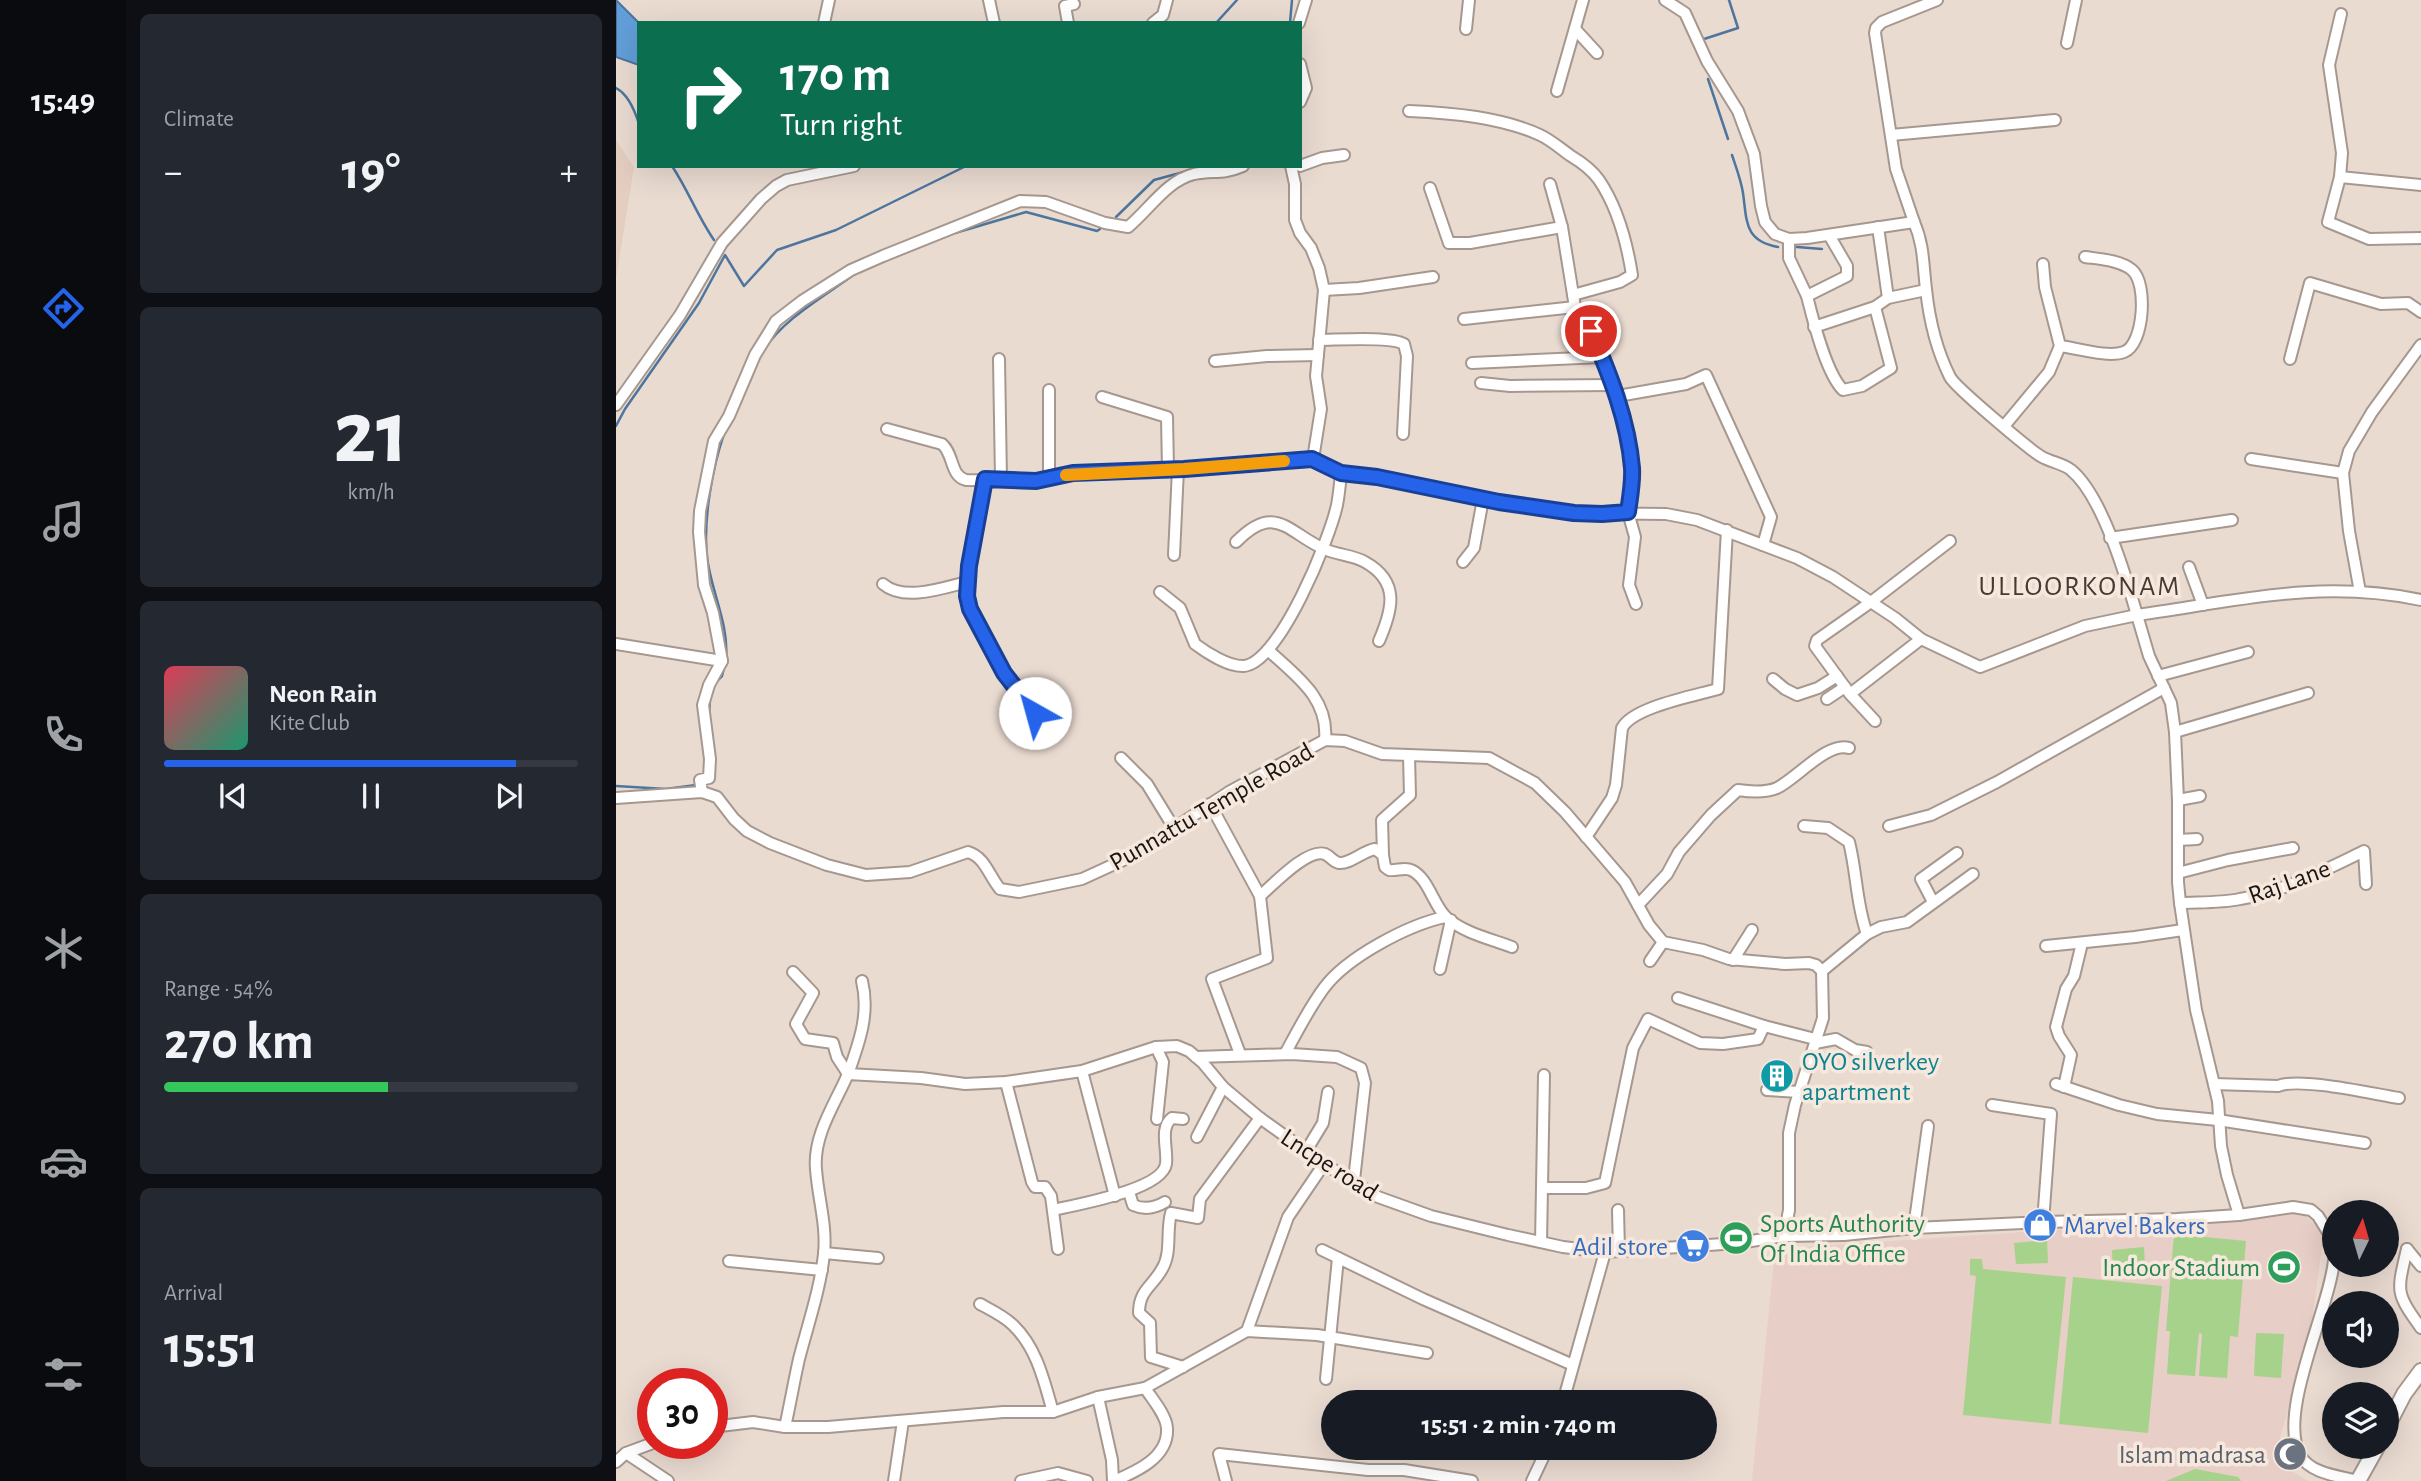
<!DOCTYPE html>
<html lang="en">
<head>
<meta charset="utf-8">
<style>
  body { margin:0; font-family:"Alegreya Sans",sans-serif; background:#242831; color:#f1f3f6; height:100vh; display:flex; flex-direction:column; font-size:26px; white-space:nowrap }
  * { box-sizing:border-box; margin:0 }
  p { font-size:23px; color:#9ea1a6 }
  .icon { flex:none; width:38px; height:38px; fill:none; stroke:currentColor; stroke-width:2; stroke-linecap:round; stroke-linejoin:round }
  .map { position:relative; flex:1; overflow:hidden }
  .sheet { display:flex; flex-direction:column; gap:14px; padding:14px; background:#0d0f14; width:490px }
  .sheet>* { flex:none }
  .guide { position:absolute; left:21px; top:21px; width:665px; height:147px; border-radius:0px; box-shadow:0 7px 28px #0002; background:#0b6e4f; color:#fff; overflow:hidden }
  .needle { width:46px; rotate:5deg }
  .fabs { position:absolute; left:1706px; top:1200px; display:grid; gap:14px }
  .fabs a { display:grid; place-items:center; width:77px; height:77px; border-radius:50%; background:#171b24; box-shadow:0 7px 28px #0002; font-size:35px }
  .speed { position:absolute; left:21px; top:1368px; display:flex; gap:14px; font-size:35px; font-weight:700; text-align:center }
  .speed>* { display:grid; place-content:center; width:91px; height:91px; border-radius:50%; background:#171b24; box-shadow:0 7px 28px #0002; line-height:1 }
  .speed .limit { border:10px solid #d22; background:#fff; color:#111 }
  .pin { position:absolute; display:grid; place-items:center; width:60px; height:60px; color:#fff; margin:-30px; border:4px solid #fff; border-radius:50%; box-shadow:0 2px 7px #0007 }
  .me { position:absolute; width:77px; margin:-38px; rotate:322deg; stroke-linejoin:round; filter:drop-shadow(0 0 5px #0008) }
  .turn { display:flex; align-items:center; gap:24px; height:147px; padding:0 28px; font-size:32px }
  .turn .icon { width:91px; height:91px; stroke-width:2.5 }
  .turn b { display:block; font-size:49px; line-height:60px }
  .big { font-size:52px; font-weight:700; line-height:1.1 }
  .sheet .widget { flex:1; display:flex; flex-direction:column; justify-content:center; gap:10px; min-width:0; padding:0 24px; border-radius:10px; background:#242831 }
  .sheet .dial { align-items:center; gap:0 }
  .dial b { font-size:91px; line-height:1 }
  .song { display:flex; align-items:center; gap:21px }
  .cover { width:84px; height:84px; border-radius:10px; background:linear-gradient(135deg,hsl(350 70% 55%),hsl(160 70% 35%)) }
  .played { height:7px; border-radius:4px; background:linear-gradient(90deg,#2563eb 85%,#363941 85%) }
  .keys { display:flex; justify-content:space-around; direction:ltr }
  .heat { display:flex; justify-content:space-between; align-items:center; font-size:38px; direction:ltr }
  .charge { height:10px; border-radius:5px; background:linear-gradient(90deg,#34c759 54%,#363941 0) }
  .trip { position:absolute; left:705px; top:1390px; width:396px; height:70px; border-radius:35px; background:#171b24; box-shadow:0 7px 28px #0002; font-weight:700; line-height:70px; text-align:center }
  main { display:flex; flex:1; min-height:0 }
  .tab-bar { display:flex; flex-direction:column; width:126px; justify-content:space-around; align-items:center; background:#090b0e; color:#9ea1a6 }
  .tab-bar .icon { width:49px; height:49px }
  .tab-bar .selected { color:#2563eb }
  .tab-bar b { font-size:32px; color:#f1f3f6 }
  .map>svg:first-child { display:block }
</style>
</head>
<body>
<main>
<nav class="tab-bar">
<b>15:49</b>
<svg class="icon selected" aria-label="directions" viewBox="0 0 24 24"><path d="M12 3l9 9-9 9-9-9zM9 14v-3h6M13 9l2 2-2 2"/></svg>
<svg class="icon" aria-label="music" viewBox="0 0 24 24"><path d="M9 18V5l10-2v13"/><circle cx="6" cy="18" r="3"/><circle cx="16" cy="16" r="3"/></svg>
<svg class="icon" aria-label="phone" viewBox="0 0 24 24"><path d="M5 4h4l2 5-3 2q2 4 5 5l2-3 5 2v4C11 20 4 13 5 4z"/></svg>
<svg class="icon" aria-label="climate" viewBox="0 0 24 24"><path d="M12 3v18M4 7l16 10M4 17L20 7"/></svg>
<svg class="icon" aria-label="car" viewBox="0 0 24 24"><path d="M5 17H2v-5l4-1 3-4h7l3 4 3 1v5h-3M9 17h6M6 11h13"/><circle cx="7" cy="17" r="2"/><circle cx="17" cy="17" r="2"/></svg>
<svg class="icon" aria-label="filters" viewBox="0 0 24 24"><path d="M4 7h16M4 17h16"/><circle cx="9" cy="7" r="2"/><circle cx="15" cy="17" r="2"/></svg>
</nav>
<section class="sheet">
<div class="widget"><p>Climate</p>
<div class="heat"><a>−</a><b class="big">19°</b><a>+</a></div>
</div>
<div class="widget dial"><b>21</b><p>km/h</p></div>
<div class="widget">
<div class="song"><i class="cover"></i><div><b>Neon Rain</b><p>Kite Club</p></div></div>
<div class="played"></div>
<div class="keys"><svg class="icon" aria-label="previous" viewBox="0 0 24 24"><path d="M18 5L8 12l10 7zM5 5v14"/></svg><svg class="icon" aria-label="pause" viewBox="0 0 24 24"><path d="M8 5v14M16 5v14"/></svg><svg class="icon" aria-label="next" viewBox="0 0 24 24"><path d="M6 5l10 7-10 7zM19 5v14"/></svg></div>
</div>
<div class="widget"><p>Range · 54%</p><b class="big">270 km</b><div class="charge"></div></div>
<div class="widget"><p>Arrival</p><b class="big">15:51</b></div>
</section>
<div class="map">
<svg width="1805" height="1481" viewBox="0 0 1805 1481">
  <rect width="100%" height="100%" fill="#eadbd1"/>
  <polygon fill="#e4cec0" points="0,140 18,167 0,279"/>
  <polygon fill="#e7cec6" points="1686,1213 1708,1233 1695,1327 1658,1460 1692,1481 1136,1481 1159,1249"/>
  <g fill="#a6d28b">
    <polygon points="1558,1234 1630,1241 1622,1337 1614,1336 1611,1378 1583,1376 1586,1334 1583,1333 1579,1376 1551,1374 1554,1331 1550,1331"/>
    <polygon points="1431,1240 1432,1263 1400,1264 1398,1243"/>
    <polygon points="1528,1247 1529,1269 1497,1271 1496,1250"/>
    <polygon points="1354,1259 1366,1259 1367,1269 1450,1277 1435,1424 1347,1415 1360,1276 1354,1275"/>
    <polygon points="1457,1277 1546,1286 1532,1433 1443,1424"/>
    <polygon points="1640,1333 1668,1334 1665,1378 1638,1376"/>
    <polygon points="1579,1469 1622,1477 1625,1481 1550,1481"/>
  </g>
  <polygon fill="#629ed9" stroke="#4d759e" stroke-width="2" points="0,0 23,23 23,65 0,57"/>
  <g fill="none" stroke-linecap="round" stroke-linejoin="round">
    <g stroke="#4d759e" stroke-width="2.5">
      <polyline points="600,23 621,0"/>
      <polyline points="674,23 676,0"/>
      <polyline points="1085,40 1122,28 1113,0"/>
      <polyline points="1092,79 1112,139"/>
      <path d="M0 88C12 94 19 111 23 124"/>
      <path d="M1116 155C1120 167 1125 180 1127 193 1131 221 1128 241 1162 247"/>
      <path d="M56 166C72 190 82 217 98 240"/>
      <polyline points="500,217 538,180 575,170"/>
      <polyline points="339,233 410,212 481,231 484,229"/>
      <polyline points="1181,247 1206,249"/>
      <path d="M134 381C138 372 141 360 147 351 169 317 208 297 240 273"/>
      <polyline points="0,426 9,409 83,303 109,255 128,286 161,250 220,230 350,166"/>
      <path d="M108 434C96 468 87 521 91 557 95 591 113 624 110 658"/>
      <polyline points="99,683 106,676 108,668"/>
      <polyline points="93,713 94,699"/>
      <polyline points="0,786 50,789 80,785"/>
    </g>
    <g stroke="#a6988f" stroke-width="14">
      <g id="minor">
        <polyline points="373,0 378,23"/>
        <path d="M1049 0 1069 13 1091 61 1122 111 1138 154 1145 206 1149 222 1159 234 1173 239 1191 238 1298 222C1308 245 1307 265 1310 289 1313 318 1321 351 1334 377 1339 387 1414 450 1426 457 1435 462 1448 464 1455 470 1486 495 1510 577 1521 615 1621 601 1703 579 1805 600"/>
        <polyline points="1725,14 1713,65 1726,153 1724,177 1712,222 1753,239 1805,238"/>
        <polyline points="208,23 213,0"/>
        <polyline points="452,23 449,6 458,4"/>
        <polyline points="537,23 547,15 551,0"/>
        <polyline points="683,23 690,0"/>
        <polyline points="850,29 853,0"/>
        <polyline points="959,29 981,53"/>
        <polyline points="1451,43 1460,0"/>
        <polyline points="684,64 690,88 684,102"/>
        <polyline points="941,91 967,0"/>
        <path d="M793 111C836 113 885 117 924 135 935 140 945 149 955 156 965 162 976 170 983 180 1002 208 1011 243 1016 275L1004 282 957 295"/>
        <polyline points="1275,135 1439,120"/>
        <polyline points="675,166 679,184 679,220 684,233 695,248 703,268 708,290 700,376 705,409 697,459 725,473 761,477 883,502 958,513 1050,514 1081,520 1181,558 1217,577 1279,618 1305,639 1364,667 1469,626 1521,615 1533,656 1555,703 1559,732 1562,800 1562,882 1564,903 1580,1010 1602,1101 1605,1146 1611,1175 1623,1215"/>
        <polyline points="684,166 706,158 728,155"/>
        <polyline points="1724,177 1805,185"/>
        <polyline points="934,184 946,227 959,307 968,318 986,357 1002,396 1009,431 1016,470 1012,512 1019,537 1013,585 1020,604"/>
        <polyline points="814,188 833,243 854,243 946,227"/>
        <polyline points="1298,222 1280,169 1259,33 1260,28 1266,22 1321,0"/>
        <polyline points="1262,227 1272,298"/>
        <path d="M1213 235 1231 266V276L1191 296C1197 320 1210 373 1227 390L1246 386 1275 368 1259 307"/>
        <polyline points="1173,239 1173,258 1191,296"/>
        <polyline points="708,290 743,288 817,277"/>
        <polyline points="848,319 959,307"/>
        <polyline points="1198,327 1259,307 1272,298 1310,290"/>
        <path d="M703 340C721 340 775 336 788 344L791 356 787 434"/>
        <path d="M1444 346C1461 348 1492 358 1508 352 1528 345 1532 283 1516 270 1504 260 1483 259 1469 257"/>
        <polyline points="383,359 385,480"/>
        <polyline points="1674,359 1694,283 1765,304 1792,303 1805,312"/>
        <polyline points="599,361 651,356 702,355"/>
        <polyline points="856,363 986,357"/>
        <polyline points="865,383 894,386 997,385"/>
        <polyline points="1002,396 1070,384 1090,375 1155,517 1147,545"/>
        <polyline points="486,397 551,417 552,470"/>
        <polyline points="0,405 64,315 106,243 145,199 160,186 171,180 238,166"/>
        <polyline points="1389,425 1433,372 1444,346 1429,287 1427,264"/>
        <path d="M271 429 326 444C338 454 334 476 350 480L420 481 457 473 568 469 697 459"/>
        <polyline points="1635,459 1727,473"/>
        <polyline points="433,478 433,390"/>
        <polyline points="369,479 353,566 351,596 354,609 388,673 419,713"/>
        <polyline points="1494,538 1616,520"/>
        <path d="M620 542C659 502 671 532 708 549 721 555 737 555 749 562 785 582 776 611 763 641"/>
        <polyline points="558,555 562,469"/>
        <polyline points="847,562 858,548 867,499"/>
        <polyline points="1573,567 1587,605"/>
        <path d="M267 584C288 602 327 588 351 582"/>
        <path d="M544 592 564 608 579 644C591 653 613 667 628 666 664 662 714 538 721 505 723 495 724 484 725 473"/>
        <polyline points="1744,592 1733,531 1727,473 1733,451 1756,412 1805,345"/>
        <polyline points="0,644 106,661"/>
        <path d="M652 650C680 676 713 698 709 740"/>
        <polyline points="1542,676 1632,652"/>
        <polyline points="1157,679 1169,689 1181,695 1202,688 1221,676"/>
        <polyline points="1234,694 1305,639"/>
        <polyline points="1211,699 1229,687"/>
        <polyline points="1259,721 1234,694 1199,646 1201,640 1255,602 1334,541"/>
        <polyline points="1559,732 1692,693"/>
        <polyline points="505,758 531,784 558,828"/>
        <path d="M86 792 84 780 93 778 94 759 87 705 93 685 106 661 97 613 88 585 83 532 84 511 98 441 113 416 139 355 160 321 186 301 235 270 267 256 404 201 430 202 489 223 512 227C533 210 550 181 578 174 597 170 606 175 627 166"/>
        <path d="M0 798 86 792 101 797 118 819 131 831 154 843 211 865 250 875 294 872 352 852C369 857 373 876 384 889L403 892 466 879 514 857 613 792 709 740 729 741 766 754 873 758 919 783 949 812 1009 882 1033 925 1047 942 1087 950 1113 959 1169 964 1193 963 1200 965 1206 971 1207 1018 1179 1105 1173 1133V1210L1168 1236"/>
        <polyline points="1562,800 1584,796"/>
        <polyline points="594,804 644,896 651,958 596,979 624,1054"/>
        <path d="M1188 826 1212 828 1233 842C1241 873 1240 904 1251 934"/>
        <polyline points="1273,826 1315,815 1381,782 1548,688"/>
        <path d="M970 837 996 798 1000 785 1006 728C1017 707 1078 696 1102 689L1111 530"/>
        <polyline points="1562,840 1581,839"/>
        <polyline points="767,855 766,820 794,795 793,756"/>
        <polyline points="1562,873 1612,860 1677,848"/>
        <path d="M644 896C657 885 691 848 709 854 714 856 717 862 723 863 734 864 747 851 759 849L767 855 769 867 773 870C780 871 789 867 795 870 813 878 817 906 831 918 848 933 875 939 896 947"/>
        <polyline points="1317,902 1305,879 1341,853"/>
        <path d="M1564 903C1584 902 1605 903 1624 899 1667 892 1709 870 1748 851L1750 884"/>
        <path d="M1022 905 1051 874 1063 852 1095 815 1122 790C1135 792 1149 793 1161 788 1180 779 1212 741 1233 748"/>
        <polyline points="1430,946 1519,937 1567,930"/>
        <polyline points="1117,960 1136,930"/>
        <polyline points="1034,961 1047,942"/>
        <polyline points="824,969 835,920"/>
        <polyline points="1206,971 1251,934 1265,927 1291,922 1357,874"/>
        <polyline points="177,972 197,993 180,1024 189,1039 217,1043 221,1057 232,1074"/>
        <polyline points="1062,998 1148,1026 1199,1039"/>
        <polyline points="1199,1043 1220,1039 1239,1050 1251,1052"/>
        <polyline points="540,1047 547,1062 541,1119"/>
        <path d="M669 1054C681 1032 693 1008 708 988 731 957 792 925 829 917"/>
        <polyline points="580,1057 676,1054 721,1057 745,1068 749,1083 738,1180"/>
        <polyline points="466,1071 499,1196"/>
        <path d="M232 1074C243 1043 254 1014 246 981"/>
        <polyline points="390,1082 416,1182 419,1187 429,1187 435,1196 442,1249"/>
        <polyline points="1440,1084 1503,1105 1541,1114 1602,1120 1749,1143"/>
        <path d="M1598 1084 1662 1086C1684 1077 1757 1094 1783 1098"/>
        <polyline points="1448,1087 1455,1055 1443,1036 1440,1027 1450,989 1458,976 1466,943"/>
        <polyline points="1151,1090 1184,1092"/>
        <polyline points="1376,1105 1435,1114 1427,1222"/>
        <polyline points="581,1137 607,1087"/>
        <polyline points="690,1151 707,1123 712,1092"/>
        <polyline points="928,1188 970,1188 989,1183 1017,1048 1032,1019 1084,1043 1107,1044 1142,1039 1148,1026"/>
        <path d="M513 1192 517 1205C528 1210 539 1208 549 1202"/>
        <path d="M437 1210C459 1205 546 1190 550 1164 552 1149 543 1128 556 1118L567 1119"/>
        <polyline points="1002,1210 1003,1251"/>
        <polyline points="1298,1228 1312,1126"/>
        <polyline points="925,1242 928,1075"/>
        <path d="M1791 1249C1781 1292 1779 1292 1805 1328"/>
        <polyline points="1791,1249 1805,1266"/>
        <polyline points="706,1250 807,1299 957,1365"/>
        <polyline points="208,1253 262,1258"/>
        <path d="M1718 1260C1714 1308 1661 1412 1684 1455 1694 1474 1724 1476 1742 1481"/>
        <polyline points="113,1261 206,1270"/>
        <path d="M364 1304C375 1310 388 1316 397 1325 421 1348 428 1381 437 1412"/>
        <polyline points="631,1331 672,1217 708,1164"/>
        <path d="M567 1367 535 1357 534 1323 523 1313C523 1290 536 1287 546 1269 556 1253 550 1231 555 1213L582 1218 584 1199 644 1118"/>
        <polyline points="710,1379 722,1258"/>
        <polyline points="482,1397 496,1460 497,1481"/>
        <polyline points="947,1402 989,1252 1122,1243 1168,1236 1228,1235 1298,1228 1427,1222 1561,1219 1623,1215 1677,1207 1695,1210 1702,1216 1718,1242"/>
        <polyline points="96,1427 137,1422 169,1427 212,1427 387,1412 437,1412 482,1397 529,1388 631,1331 701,1335 811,1353"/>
        <path d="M169 1427C174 1405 178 1381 183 1359 192 1324 204 1290 208 1254 211 1225 202 1198 200 1169 197 1135 219 1104 232 1074L305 1078 349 1084 390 1082 466 1071 540 1047 561 1046 573 1051 587 1063 607 1087 644 1118 708 1164 762 1197 815 1216 892 1235 947 1247 989 1252"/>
        <polyline points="10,1453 52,1481"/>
        <polyline points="0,1462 10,1453 37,1443"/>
        <polyline points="278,1481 287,1421"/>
        <polyline points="405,1481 442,1473 471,1481"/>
        <path d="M498 1481C519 1472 553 1458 551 1428 550 1415 537 1400 529 1388"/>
        <polyline points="610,1481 603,1454 752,1470 788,1470 856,1481"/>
        <polyline points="916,1481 932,1447"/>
      </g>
    </g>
    <g stroke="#a6988f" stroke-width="18">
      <g id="major">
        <polyline points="1771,1427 1788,1394 1805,1371"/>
        <polyline points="1742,1481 1761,1447"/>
      </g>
    </g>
    <use href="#minor" stroke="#fff" stroke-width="10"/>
    <use href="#major" stroke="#fff" stroke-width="14"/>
  </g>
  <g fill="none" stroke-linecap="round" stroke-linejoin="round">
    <g stroke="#184099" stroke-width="18">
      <path id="route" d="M419 713 388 673 354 609 351 596 353 566 369 479 420 481 457 473 568 469 696 459 725 473 761 477 883 502 958 513 986 514 1012 512C1014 498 1017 482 1016 468 1012 420 994 375 975 331"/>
    </g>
    <use href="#route" stroke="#2563eb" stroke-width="12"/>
    <polyline stroke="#f59e0b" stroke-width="12" points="450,475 568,469 668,461"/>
  </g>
  <defs>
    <g id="building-disc" transform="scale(1.75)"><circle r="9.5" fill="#0f9aa8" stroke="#f7e8de"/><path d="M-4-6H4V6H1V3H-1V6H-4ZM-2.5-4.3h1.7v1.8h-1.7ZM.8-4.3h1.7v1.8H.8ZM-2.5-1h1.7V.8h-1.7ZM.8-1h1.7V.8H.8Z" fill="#fff"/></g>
    <g id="shop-disc" transform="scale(1.75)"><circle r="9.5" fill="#3f7fe0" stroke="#f7e8de"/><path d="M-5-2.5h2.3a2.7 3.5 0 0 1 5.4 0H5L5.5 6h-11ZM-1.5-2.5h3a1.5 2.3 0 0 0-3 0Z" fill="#fff"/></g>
    <g id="stadium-disc" transform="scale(1.75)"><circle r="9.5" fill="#2e9e5b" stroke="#f7e8de"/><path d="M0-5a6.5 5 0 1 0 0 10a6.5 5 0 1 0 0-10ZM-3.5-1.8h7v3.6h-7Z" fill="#fff"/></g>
    <g id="supermarket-disc" transform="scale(1.75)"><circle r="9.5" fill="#3f7fe0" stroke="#f7e8de"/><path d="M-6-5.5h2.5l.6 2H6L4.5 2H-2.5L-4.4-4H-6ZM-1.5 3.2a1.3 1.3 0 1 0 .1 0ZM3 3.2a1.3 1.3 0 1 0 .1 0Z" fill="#fff"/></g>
    <g id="mosque-disc" transform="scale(1.75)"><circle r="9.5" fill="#6b7280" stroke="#f7e8de"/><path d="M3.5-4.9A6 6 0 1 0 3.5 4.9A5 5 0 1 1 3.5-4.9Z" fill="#fff"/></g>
  </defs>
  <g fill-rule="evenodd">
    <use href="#building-disc" x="1161" y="1076"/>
    <use href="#shop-disc" x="1424" y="1225"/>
    <use href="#stadium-disc" x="1120" y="1238"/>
    <use href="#supermarket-disc" x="1077" y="1246"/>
    <use href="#stadium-disc" x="1668" y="1267"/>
    <use href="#mosque-disc" x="1674" y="1454"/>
  </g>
  <g text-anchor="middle" stroke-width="7" stroke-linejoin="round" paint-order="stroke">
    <g font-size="26" fill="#1b1613" stroke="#f7e8de">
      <text transform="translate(595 806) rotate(-30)" y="9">Punnattu Temple Road</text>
      <text transform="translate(1673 881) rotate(-20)" y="9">Raj Lane</text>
      <text transform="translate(714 1164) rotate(33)" y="9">Lncpe road</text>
    </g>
    <g font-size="26" fill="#0d838f" stroke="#f7e8de" text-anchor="start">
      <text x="1186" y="1070">OYO silverkey<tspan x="1186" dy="30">apartment</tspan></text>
    </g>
    <g font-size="26" fill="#27864d" stroke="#f7e8de" text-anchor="start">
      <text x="1144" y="1232">Sports Authority<tspan x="1144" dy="30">Of India Office</tspan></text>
      <text x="1644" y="1276" text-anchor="end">Indoor Stadium</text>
    </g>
    <g font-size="26" fill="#366cbe" stroke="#f7e8de" text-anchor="start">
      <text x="1448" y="1234">Marvel Bakers</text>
      <text x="1052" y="1255" text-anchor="end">Adil store</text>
    </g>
    <g font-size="26" fill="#5b616d" stroke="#f7e8de" text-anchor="end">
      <text x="1650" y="1463">Islam madrasa</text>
    </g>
    <g font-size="28" letter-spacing="2" fill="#463a32" stroke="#f7e8de">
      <text x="1464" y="595">ULLOORKONAM</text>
    </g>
  </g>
</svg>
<div class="fabs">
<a><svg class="needle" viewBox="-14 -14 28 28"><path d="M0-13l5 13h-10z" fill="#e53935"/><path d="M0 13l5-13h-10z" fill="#9ea1a6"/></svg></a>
<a><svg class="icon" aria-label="sound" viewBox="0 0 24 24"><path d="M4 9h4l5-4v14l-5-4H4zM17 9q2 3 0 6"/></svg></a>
<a><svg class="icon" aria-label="layers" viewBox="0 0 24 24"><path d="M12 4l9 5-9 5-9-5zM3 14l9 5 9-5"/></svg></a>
</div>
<div class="speed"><div class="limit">30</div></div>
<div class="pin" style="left:975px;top:331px;background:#d93025"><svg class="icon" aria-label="arrive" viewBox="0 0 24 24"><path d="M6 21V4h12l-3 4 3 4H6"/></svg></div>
<svg class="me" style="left:419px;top:713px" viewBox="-20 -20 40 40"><circle r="19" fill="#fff"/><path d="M0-13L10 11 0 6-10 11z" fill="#2563eb"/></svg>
<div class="trip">15:51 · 2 min · 740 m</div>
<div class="guide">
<div class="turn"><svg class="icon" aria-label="right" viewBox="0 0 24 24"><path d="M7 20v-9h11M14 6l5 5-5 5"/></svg><div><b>170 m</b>Turn right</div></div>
</div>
</div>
</main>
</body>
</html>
